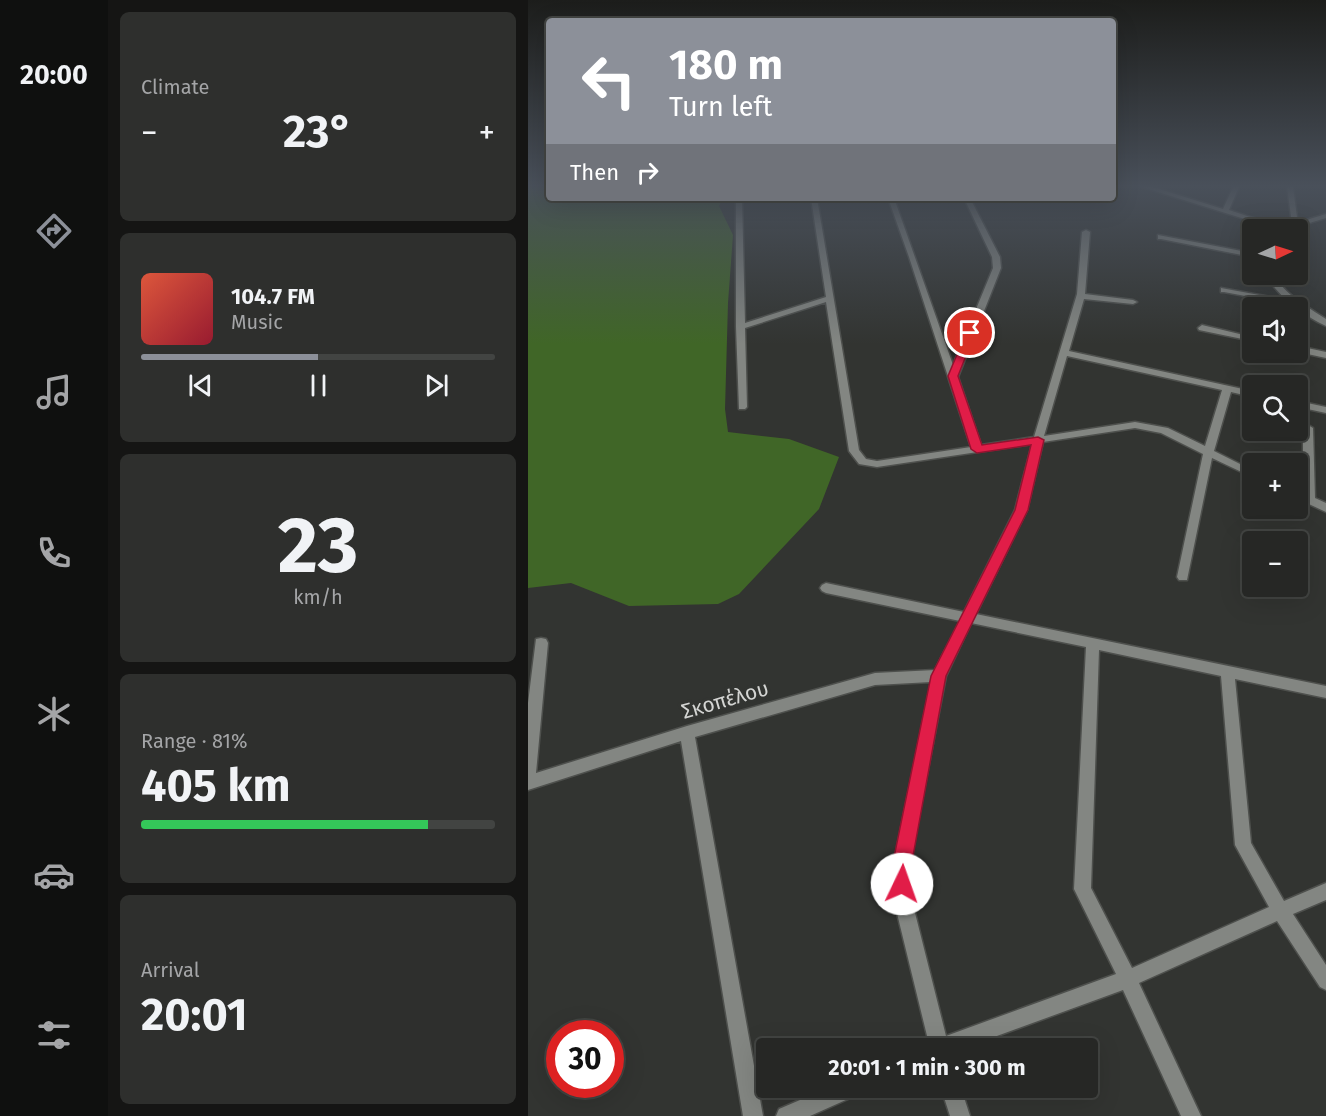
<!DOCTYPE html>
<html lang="en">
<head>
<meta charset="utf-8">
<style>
  body { margin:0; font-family:"Fira Sans",sans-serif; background:#2e2f2d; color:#f1f3f6; height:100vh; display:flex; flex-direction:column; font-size:22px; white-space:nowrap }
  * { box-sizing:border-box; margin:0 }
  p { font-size:20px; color:#a4a5a7 }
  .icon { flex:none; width:33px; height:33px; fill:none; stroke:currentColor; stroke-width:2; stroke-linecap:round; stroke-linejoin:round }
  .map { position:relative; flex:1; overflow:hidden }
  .details { display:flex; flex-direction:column; gap:12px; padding:12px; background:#151514; width:420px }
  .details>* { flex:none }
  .top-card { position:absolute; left:18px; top:18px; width:570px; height:183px; border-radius:6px; box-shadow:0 6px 24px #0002,0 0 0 2px #424442; background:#8c9099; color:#fff; overflow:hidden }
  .needle { width:39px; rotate:86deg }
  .fabs { position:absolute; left:714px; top:219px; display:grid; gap:12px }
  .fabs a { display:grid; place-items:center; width:66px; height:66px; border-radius:6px; background:#262725; box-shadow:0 6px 24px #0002,0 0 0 2px #424442; font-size:30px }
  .speed { position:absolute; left:18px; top:1020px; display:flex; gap:12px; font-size:30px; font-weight:700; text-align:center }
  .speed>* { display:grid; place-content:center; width:78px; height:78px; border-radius:50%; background:#262725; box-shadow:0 6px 24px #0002,0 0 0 2px #424442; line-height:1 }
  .speed .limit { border:9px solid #d22; background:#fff; color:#111 }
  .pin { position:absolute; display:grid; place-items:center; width:51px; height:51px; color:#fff; margin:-26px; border:3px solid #fff; border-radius:50%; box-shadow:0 2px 6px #0007 }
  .me { position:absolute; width:66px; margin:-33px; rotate:3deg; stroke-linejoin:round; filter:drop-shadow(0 0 4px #0008) }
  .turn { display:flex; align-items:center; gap:21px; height:126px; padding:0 24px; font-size:27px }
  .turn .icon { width:78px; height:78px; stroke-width:2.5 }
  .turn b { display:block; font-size:42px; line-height:51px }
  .then { display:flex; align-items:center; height:57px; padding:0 24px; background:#0003; gap:12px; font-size:22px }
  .big { font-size:45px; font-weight:700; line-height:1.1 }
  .details .widget { flex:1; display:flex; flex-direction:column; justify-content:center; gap:9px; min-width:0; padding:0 21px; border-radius:9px; background:#2e2f2d }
  .details .dial { align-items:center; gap:0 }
  .dial b { font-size:78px; line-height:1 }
  .song { display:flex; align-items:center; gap:18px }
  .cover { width:72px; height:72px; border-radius:9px; background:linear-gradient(135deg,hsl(10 70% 55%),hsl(350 70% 35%)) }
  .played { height:6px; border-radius:3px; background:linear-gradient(90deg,#8c9099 50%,#424442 50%) }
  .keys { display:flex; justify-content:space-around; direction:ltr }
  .heat { display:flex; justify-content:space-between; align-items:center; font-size:33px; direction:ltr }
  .charge { height:9px; border-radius:4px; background:linear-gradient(90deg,#34c759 81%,#424442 0) }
  .trip { position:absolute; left:228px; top:1038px; width:342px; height:60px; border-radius:6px; background:#262725; box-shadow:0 6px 24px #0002,0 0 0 2px #424442; font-weight:700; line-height:60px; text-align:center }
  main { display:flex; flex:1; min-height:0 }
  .tabs { display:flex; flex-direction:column; width:108px; justify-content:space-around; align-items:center; background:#0f100f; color:#a4a5a7 }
  .tabs .icon { width:42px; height:42px }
  .tabs .selected { color:#8c9099 }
  .tabs b { font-size:27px; color:#f1f3f6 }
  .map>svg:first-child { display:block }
</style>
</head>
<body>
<main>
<nav class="tabs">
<b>20:00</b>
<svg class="icon selected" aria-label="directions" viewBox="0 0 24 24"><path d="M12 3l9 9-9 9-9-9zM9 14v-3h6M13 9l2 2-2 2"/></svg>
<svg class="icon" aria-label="music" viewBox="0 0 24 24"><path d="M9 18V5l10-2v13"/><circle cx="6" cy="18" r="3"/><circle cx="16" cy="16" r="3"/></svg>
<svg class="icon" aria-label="phone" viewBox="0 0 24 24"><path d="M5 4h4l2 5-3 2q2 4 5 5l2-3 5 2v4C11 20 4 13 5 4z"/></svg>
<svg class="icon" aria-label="climate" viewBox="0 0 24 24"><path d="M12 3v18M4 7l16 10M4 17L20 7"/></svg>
<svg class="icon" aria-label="car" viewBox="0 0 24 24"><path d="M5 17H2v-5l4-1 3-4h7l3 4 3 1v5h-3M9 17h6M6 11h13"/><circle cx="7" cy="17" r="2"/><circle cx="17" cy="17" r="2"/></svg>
<svg class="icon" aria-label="filters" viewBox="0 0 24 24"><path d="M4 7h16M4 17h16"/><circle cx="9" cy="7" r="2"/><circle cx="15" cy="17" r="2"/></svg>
</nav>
<section class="details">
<div class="widget"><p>Climate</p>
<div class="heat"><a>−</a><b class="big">23°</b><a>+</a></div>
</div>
<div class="widget">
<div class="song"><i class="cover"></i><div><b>104.7 FM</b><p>Music</p></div></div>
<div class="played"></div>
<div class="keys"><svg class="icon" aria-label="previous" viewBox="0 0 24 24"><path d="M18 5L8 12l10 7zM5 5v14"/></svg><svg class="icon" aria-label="pause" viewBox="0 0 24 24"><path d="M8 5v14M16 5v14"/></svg><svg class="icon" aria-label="next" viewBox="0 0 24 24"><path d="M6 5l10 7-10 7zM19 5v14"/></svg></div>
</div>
<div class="widget dial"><b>23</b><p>km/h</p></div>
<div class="widget"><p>Range · 81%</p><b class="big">405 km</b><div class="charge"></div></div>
<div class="widget"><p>Arrival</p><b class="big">20:01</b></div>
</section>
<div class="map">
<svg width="798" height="1116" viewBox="0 0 798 1116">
  <rect width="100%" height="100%" fill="#323431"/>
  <polygon fill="#406627" points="0,187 21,187 21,198 195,198 191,206 205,235 200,303 197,409 200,432 261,439 311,457 291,509 211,594 190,604 101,606 43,583 0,588"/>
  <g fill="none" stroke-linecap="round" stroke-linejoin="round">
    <g stroke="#4e504d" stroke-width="3">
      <g id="minor">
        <polygon points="614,187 625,187 695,209 705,187 711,187 701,210 755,228 749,229"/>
        <polygon points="759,187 765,187 770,225 764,224"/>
        <path d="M208 198H214L217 323 298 297 283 198H289L331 450 338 459 349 461 443 447 381 257 360 198H366L425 365 465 268 464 257 436 198H442L472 257 473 268 430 377 453 445 506 437 549 294 554 232 558 230 562 232 557 294 605 300 609 302 605 304 556 299 541 351 724 391V397L703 392 686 451 724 470V477L684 458 659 580H651L649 577 675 454 633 433 607 428 515 442 499 510 448 614 798 686V698L707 679 723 843 756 901 798 883V900L765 914 798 965V990L792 987 749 921 611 983 673 1116H653L595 990 436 1048H402L366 901 365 867 403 682 347 685 167 737 235 1116H215L153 741 0 790V703L8 639 13 638 18 639 20 643 8 773 159 726 347 673 407 670 432 621 298 593 294 591 292 588 294 585 298 583 436 612 487 510 504 444 349 467 331 464 321 451 298 302 217 328 219 407 217 409H211L208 327ZM539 356 694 390 677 446 640 428 607 422 516 436ZM443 623 558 647 546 889 588 974 418 1036 384 901 381 867 418 676ZM571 650 693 676 707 845 741 907 604 968 563 888Z"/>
        <polygon points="630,235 724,253 724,257 633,239 630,239"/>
        <polygon points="693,288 771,302 775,304 771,306 696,292 693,292"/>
        <polygon points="674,325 724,337 724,341 671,330 670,328"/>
        <polygon points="770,346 798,352 798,358 770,352"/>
        <polygon points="770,401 798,407 798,413 770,407"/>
        <polygon points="780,425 785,428 787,498 798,503 798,512 770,499 770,491 775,493 775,428"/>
        <polygon points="300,1088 332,1088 329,1095 282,1116 248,1116 251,1109"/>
        <polygon points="413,1088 433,1088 442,1116 422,1116"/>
      </g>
    </g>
    <g stroke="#4e504d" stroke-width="3">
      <g id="tertiary">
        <polygon points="798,214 798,218 758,230 745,230"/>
        <path d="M738 274H746C756 295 780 307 798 319V326C778 317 747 295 738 274Z"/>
      </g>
    </g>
    <use href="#minor" fill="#838682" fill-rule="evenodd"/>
    <use href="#tertiary" fill="#838682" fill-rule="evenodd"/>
  </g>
  <linearGradient id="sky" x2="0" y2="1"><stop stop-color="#1c1d1b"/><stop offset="0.54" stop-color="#49505a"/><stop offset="1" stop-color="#49505a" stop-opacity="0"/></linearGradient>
  <rect width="798" height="344" fill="url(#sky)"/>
  <polygon fill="#e11d48" stroke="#92132f" stroke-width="1.5" points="442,330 447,333 430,376 454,445 510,437 516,440 500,510 418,676 383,867 384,884 381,891 374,894 367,891 364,867 403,676 487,510 503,445 449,453 443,449 420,376 438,333"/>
  <g text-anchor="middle" stroke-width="6" stroke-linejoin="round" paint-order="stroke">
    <g font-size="21" fill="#d4d5d3" stroke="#323431">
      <text transform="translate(197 700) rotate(-16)" y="7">Σκοπέλου</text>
    </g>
  </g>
</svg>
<div class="fabs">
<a><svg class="needle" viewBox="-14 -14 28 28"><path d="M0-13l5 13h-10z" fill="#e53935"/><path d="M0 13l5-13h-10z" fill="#a4a5a7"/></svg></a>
<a><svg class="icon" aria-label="sound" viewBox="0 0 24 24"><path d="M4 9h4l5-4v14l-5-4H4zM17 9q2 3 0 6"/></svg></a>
<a><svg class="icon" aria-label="search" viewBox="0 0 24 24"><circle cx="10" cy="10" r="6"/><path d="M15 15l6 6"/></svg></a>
<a>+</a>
<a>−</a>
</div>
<div class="speed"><div class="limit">30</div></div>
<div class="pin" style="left:442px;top:333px;background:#d93025"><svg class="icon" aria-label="arrive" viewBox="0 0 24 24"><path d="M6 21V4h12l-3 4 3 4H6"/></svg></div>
<svg class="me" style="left:374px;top:884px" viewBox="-20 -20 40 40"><circle r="19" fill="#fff"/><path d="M0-13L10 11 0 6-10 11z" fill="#e11d48"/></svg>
<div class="trip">20:01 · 1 min · 300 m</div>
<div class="top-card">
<div class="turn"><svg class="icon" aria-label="left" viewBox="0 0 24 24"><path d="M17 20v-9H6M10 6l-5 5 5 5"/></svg><div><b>180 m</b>Turn left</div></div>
<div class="then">Then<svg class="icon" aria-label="right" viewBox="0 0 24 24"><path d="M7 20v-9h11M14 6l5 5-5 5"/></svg></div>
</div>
</div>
</main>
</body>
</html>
